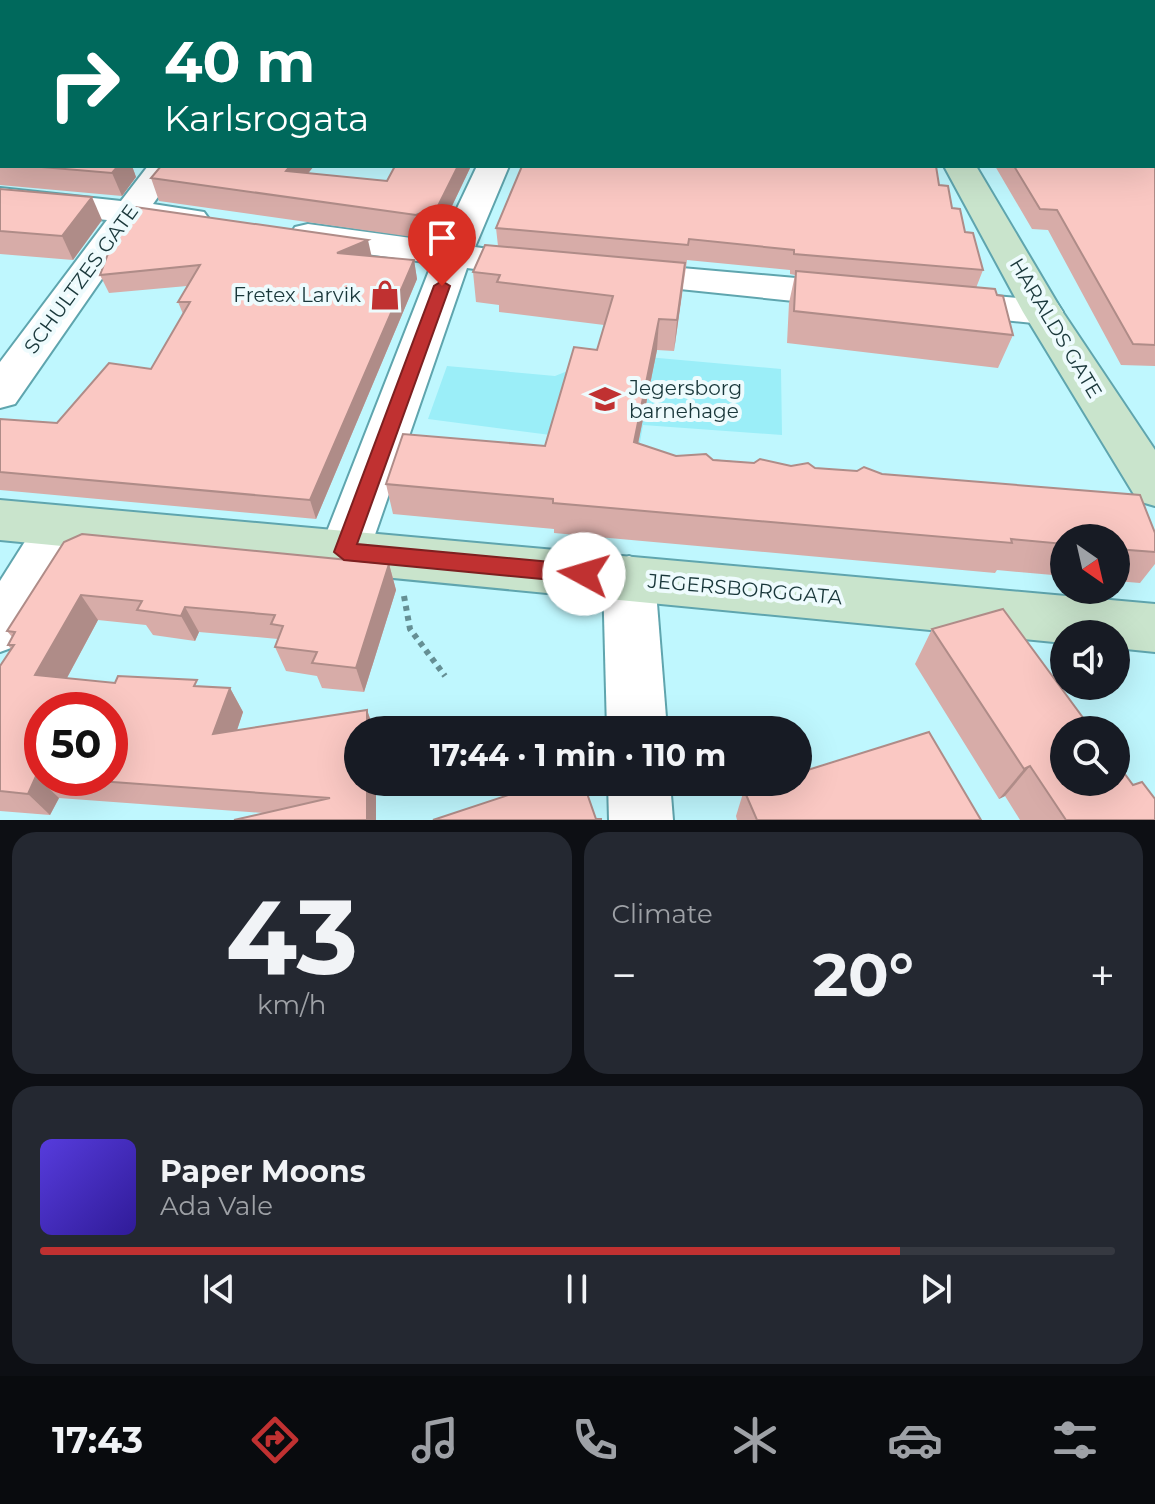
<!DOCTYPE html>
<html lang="en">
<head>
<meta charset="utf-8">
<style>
  body { margin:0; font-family:Montserrat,sans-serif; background:#242831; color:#f1f3f6; height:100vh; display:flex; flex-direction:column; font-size:30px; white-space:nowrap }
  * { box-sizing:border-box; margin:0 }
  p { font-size:26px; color:#9ea1a6 }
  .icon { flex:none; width:44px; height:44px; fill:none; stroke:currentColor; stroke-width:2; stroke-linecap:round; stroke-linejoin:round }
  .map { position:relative; height:820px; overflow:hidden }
  .side { display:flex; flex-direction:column; gap:12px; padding:12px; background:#0d0f14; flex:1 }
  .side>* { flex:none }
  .banner { position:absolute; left:0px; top:0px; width:1156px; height:168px; box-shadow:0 8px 32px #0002; background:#00695c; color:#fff; overflow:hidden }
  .needle { width:52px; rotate:146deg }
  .fabs { position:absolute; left:1050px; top:524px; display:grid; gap:16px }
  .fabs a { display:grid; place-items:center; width:80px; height:80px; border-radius:50%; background:#171b24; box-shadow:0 8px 32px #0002; font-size:40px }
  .speed { position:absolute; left:24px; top:692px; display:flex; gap:16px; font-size:40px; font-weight:700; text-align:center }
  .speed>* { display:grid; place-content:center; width:104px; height:104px; border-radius:50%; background:#171b24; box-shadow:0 8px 32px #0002; line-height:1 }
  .speed .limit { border:12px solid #d22; background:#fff; color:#111 }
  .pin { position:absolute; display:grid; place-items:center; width:68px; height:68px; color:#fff; margin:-82px -34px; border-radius:50% 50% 50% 0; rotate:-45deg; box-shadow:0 0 8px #0007 }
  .pin .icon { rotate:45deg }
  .me { position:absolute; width:88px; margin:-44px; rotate:276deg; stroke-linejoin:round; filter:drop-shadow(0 0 6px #0008) }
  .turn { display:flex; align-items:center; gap:28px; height:168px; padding:0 32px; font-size:36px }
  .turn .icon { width:104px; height:104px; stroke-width:2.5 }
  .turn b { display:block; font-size:56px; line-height:68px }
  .big { font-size:60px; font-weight:700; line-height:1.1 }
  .side .card { flex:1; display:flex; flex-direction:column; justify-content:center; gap:12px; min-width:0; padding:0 28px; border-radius:24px; background:#242831 }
  .side .dial { align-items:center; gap:0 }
  .dial b { font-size:104px; line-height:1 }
  .song { display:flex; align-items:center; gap:24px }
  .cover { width:96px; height:96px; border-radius:12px; background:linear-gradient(135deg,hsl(250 70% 55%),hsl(250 70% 35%)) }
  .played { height:8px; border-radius:4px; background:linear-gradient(90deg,#c03131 80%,#363941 80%) }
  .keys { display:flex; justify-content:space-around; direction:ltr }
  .heat { display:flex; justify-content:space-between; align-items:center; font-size:44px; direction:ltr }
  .side .tiles { flex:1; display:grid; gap:12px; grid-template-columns:1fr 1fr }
  .card:last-child { grid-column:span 2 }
  .trip { position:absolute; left:344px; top:716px; width:468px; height:80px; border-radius:40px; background:#171b24; box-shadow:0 8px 32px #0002; font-weight:700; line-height:80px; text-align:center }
  .menu { display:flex; height:128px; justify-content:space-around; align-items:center; background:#090b0e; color:#9ea1a6 }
  .menu .icon { width:56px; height:56px }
  .menu .current { color:#c03131 }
  .menu b { font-size:36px; color:#f1f3f6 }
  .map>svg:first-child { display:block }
</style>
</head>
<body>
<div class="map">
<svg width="1155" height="820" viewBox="0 0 1155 820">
  <rect width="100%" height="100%" fill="#bff7fe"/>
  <polygon fill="#9beef8" points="625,355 781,369 782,435 643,425 638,454 558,436 428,419 447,366 555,376 605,356"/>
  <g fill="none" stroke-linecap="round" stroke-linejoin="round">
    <g stroke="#5fa5ae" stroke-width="4">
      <g id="street">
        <rect x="254" y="0" width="24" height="2"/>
        <polygon points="148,166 180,166 153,204 204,212 209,219 204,226 192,229 140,224 15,404 0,408 0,362 107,220 0,208 0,188 121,201"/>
        <polygon points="477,166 509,166 475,247 550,258 555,266 550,274 537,277 467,268 369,552 362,567 344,573 326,567 319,552 432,263 308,246 295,243 290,235 295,227 308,224 441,242"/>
        <polygon points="625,263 852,283 866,287 871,295 866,303 852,307 612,282 606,274 612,266"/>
        <polygon points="948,292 1043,300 1057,303 1063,312 1057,321 1043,324 934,313 929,304 934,295"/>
        <polygon points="61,507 79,513 86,527 19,645 0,652 0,581 43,513"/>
        <polygon points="629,556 647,563 655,578 667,730 607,730 603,578 611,563"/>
        <polygon points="608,782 670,782 673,820 609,820"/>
      </g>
    </g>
    <g stroke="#5fa5ae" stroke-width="4">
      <g id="secondary">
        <polygon points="944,166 976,166 1062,311 1155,450 1155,506 1138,501 1023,312"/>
        <polygon points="0,500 1155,604 1155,652 1116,648 1116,634 1064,634 1064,643 0,540"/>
      </g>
    </g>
    <polyline stroke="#658f94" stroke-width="6" stroke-dasharray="5 5" stroke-linecap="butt" points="404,596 410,629 445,676"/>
    <use href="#street" fill="#fff" fill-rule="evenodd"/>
    <use href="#secondary" fill="#c9e4cc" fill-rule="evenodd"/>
  </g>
  <g fill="#d7aca8" fill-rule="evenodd">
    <polygon points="0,0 2,2 2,166 132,166 136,177 122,196 0,185"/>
    <polygon points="595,0 883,0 891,2 595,2"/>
    <polygon points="904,0 1155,0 1155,366 1121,365 1048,230 1032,229 995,166 1154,166 1154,2 904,2"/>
    <polygon points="161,166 314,166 308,173 387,181 395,166 471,166 441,229 420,238 159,201 151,178"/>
    <polygon points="939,185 965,232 983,270 976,288 1013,335 998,368 787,343 789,303 795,275 790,274 790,270 687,260 674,351 657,350 638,444 676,456 882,474 1155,533 1155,564 1140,583 1116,581 1116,538 1064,538 1064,576 997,570 995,573 554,533 554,529 393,514 386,484 545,446 597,350 604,325 499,312 499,305 476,302 473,272 498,246 496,228"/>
    <polygon points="0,189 102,220 73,260 0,254"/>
    <polygon points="112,243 371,256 414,260 417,279 316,519 0,490 0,419 57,423 151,369 183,314 178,302 187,286 109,293 100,275"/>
    <path d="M64 542 389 564 396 590 364 692 322 688 317 676 286 671 275 647 278 639 199 632 195 641 153 635 146 625 98 620 67 678 115 683 230 688 243 712 237 730 367 710 374 730H358L376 820 263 813 59 798 50 815 0 811V666L11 649 8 645 12 637 7 631ZM42 710 110 778H42Z"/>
    <polygon points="932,629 1133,785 1155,820 1020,820 1005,796 999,799 915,664"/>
    <polygon points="744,790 981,820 737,820 736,816"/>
  </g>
  <g fill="#af8c88">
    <polygon points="118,166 132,166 136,177 122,196 112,173"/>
    <polygon points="290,166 314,166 292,193 286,171"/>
    <polygon points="458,166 471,166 441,229 420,238 416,215"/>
    <polygon points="92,197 102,220 73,260 62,236"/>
    <polygon points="368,240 372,258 337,253"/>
    <polygon points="414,260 417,279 316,519 310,500"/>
    <polygon points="685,263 682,293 674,351 677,320"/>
    <polygon points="659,319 657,350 632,473 634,442"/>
    <polygon points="389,564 396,590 364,692 356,668"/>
    <polygon points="81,595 98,620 55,700 35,675"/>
    <polygon points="185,607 199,632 195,641 181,616"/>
    <polygon points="230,688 243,712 228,757 213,734"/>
    <polygon points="367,710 374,730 367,730"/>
    <polygon points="1030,766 1005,796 999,799 1024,769"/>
    <polygon points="36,776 59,798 50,815 28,794"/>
    <rect x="367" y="782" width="9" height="38"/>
  </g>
  <g fill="#fac8c3" stroke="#af8c88" stroke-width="2">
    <polygon points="0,0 250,0 250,2 2,2 2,164 0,163"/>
    <polygon points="338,0 539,0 538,2 339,2"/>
    <polygon points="616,0 883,0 891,2 620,2"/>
    <polygon points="916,0 1155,0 1155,345 1133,344 1057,210 1040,209 1014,166 1154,166 1154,2 918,2"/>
    <polygon points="30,166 118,166 112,173"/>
    <polygon points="161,166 290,166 286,171 387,181 395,166 458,166 438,206 416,215 151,178"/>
    <polygon points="522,166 936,166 939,185 948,186 952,208 960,209 965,232 973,233 983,270 794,254 794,250 689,239 688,245 496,228"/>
    <polygon points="0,189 92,197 62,236 0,231"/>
    <polygon points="135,207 368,240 337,253 414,260 310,500 0,472 0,419 57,423 109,363 151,369 190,302 178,302 200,265 100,275 112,243"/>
    <polygon points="485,245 685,263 677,320 659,319 634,442 676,456 706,454 713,460 754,463 760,459 791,466 808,463 815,468 857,471 864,467 882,474 1140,495 1155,533 1155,552 1116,549 1116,538 1064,538 1064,544 1011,539 1012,543 553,503 553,499 386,484 403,434 545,446 574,347 597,350 613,296 497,282 500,275 473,272"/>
    <polygon points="796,271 995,289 997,295 1003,296 1013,335 794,311"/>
    <polygon points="82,534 389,564 356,668 312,663 317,652 275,647 283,626 271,624 275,615 185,607 181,616 137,610 142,601 81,595 35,675 115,683 118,676 197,680 194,686 230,688 213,734 367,710 367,730 358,730 358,782 367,782 367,820 234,820 330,798 58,778 110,778 110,710 42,710 42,777 36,776 28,794 0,791 0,666 14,645 8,645 15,632 7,631 64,542"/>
    <polygon points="1003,609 1092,730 1064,730 1064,782 1116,782 1116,762 1133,785 1142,782 1155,799 1155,820 1066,820 1030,766 1024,769 932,629"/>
    <polygon points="929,732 981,820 757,820 744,790 768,782 798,782 798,773"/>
    <polygon points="548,782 583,782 596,819 601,819 601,820 433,820"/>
  </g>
  <polygon fill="#c03131" stroke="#7d2020" stroke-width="2" points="442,281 450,286 357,544 584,565 592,568 595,574 592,581 584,583 344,560 334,552 434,286"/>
  <defs>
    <g id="shop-bare" transform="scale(2.4)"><path d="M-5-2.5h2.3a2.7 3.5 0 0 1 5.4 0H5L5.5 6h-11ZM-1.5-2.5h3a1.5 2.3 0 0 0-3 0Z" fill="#c03131" stroke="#eefbfd" stroke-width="2.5" paint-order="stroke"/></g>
    <g id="school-bare" transform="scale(2.4)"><path d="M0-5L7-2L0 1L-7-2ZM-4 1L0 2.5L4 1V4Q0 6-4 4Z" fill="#c03131" stroke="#eefbfd" stroke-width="2.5" paint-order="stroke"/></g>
  </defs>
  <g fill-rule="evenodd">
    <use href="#shop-bare" x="385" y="295"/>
    <use href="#school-bare" x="605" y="399"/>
  </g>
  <g text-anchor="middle" stroke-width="8" stroke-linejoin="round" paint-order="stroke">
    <g font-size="20" fill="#19373a" stroke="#eefbfd">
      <text transform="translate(81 279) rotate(-54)" y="7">SCHULTZES GATE</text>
      <text transform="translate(1056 328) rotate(59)" y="7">HARALDS GATE</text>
      <text transform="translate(745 589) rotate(5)" y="7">JEGERSBORGGATA</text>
    </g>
    <g font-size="20" fill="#19373a" stroke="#eefbfd" text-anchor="end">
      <text x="361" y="302">Fretex Larvik</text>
      <text x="629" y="395" text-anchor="start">Jegersborg<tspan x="629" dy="23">barnehage</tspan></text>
    </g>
  </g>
</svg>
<div class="fabs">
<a><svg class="needle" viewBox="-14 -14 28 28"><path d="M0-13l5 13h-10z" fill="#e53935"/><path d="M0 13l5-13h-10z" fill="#9ea1a6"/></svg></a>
<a><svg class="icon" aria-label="sound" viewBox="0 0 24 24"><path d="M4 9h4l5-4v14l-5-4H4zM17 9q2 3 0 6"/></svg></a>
<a><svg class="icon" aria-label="search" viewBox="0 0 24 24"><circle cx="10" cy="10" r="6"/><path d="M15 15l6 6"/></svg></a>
</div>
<div class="speed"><div class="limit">50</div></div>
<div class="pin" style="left:442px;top:286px;background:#d93025"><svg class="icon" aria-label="arrive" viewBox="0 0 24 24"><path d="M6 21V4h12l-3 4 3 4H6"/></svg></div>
<svg class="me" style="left:584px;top:574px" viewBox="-20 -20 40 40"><circle r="19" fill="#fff"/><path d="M0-13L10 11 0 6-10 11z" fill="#c03131"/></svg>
<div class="trip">17:44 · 1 min · 110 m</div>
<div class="banner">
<div class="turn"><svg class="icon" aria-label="right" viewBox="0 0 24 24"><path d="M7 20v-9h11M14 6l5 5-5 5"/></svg><div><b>40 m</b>Karlsrogata</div></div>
</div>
</div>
<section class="side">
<div class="tiles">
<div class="card dial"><b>43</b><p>km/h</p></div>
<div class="card"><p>Climate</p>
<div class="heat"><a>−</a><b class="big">20°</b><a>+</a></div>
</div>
<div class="card">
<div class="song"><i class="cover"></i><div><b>Paper Moons</b><p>Ada Vale</p></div></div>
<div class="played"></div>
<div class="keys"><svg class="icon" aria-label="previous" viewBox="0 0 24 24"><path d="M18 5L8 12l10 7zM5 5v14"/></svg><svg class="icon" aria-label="pause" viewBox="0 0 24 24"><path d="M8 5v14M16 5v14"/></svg><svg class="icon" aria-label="next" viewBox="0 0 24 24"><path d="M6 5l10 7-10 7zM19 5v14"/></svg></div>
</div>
</div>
</section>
<nav class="menu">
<b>17:43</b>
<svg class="icon current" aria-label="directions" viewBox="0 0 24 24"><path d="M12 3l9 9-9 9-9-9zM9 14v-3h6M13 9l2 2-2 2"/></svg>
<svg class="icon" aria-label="music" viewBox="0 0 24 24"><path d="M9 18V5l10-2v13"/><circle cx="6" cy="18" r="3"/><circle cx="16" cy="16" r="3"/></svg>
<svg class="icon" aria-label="phone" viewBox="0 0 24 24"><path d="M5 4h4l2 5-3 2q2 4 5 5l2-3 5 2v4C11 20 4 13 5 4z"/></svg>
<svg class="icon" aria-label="climate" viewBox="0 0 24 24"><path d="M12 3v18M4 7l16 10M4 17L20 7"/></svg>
<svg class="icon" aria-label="car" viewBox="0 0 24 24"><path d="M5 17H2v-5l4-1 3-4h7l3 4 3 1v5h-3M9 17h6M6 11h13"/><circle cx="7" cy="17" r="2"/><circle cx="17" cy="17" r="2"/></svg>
<svg class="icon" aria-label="filters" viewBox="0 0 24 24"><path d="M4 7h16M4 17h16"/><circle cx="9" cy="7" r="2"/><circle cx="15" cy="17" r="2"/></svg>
</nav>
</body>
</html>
